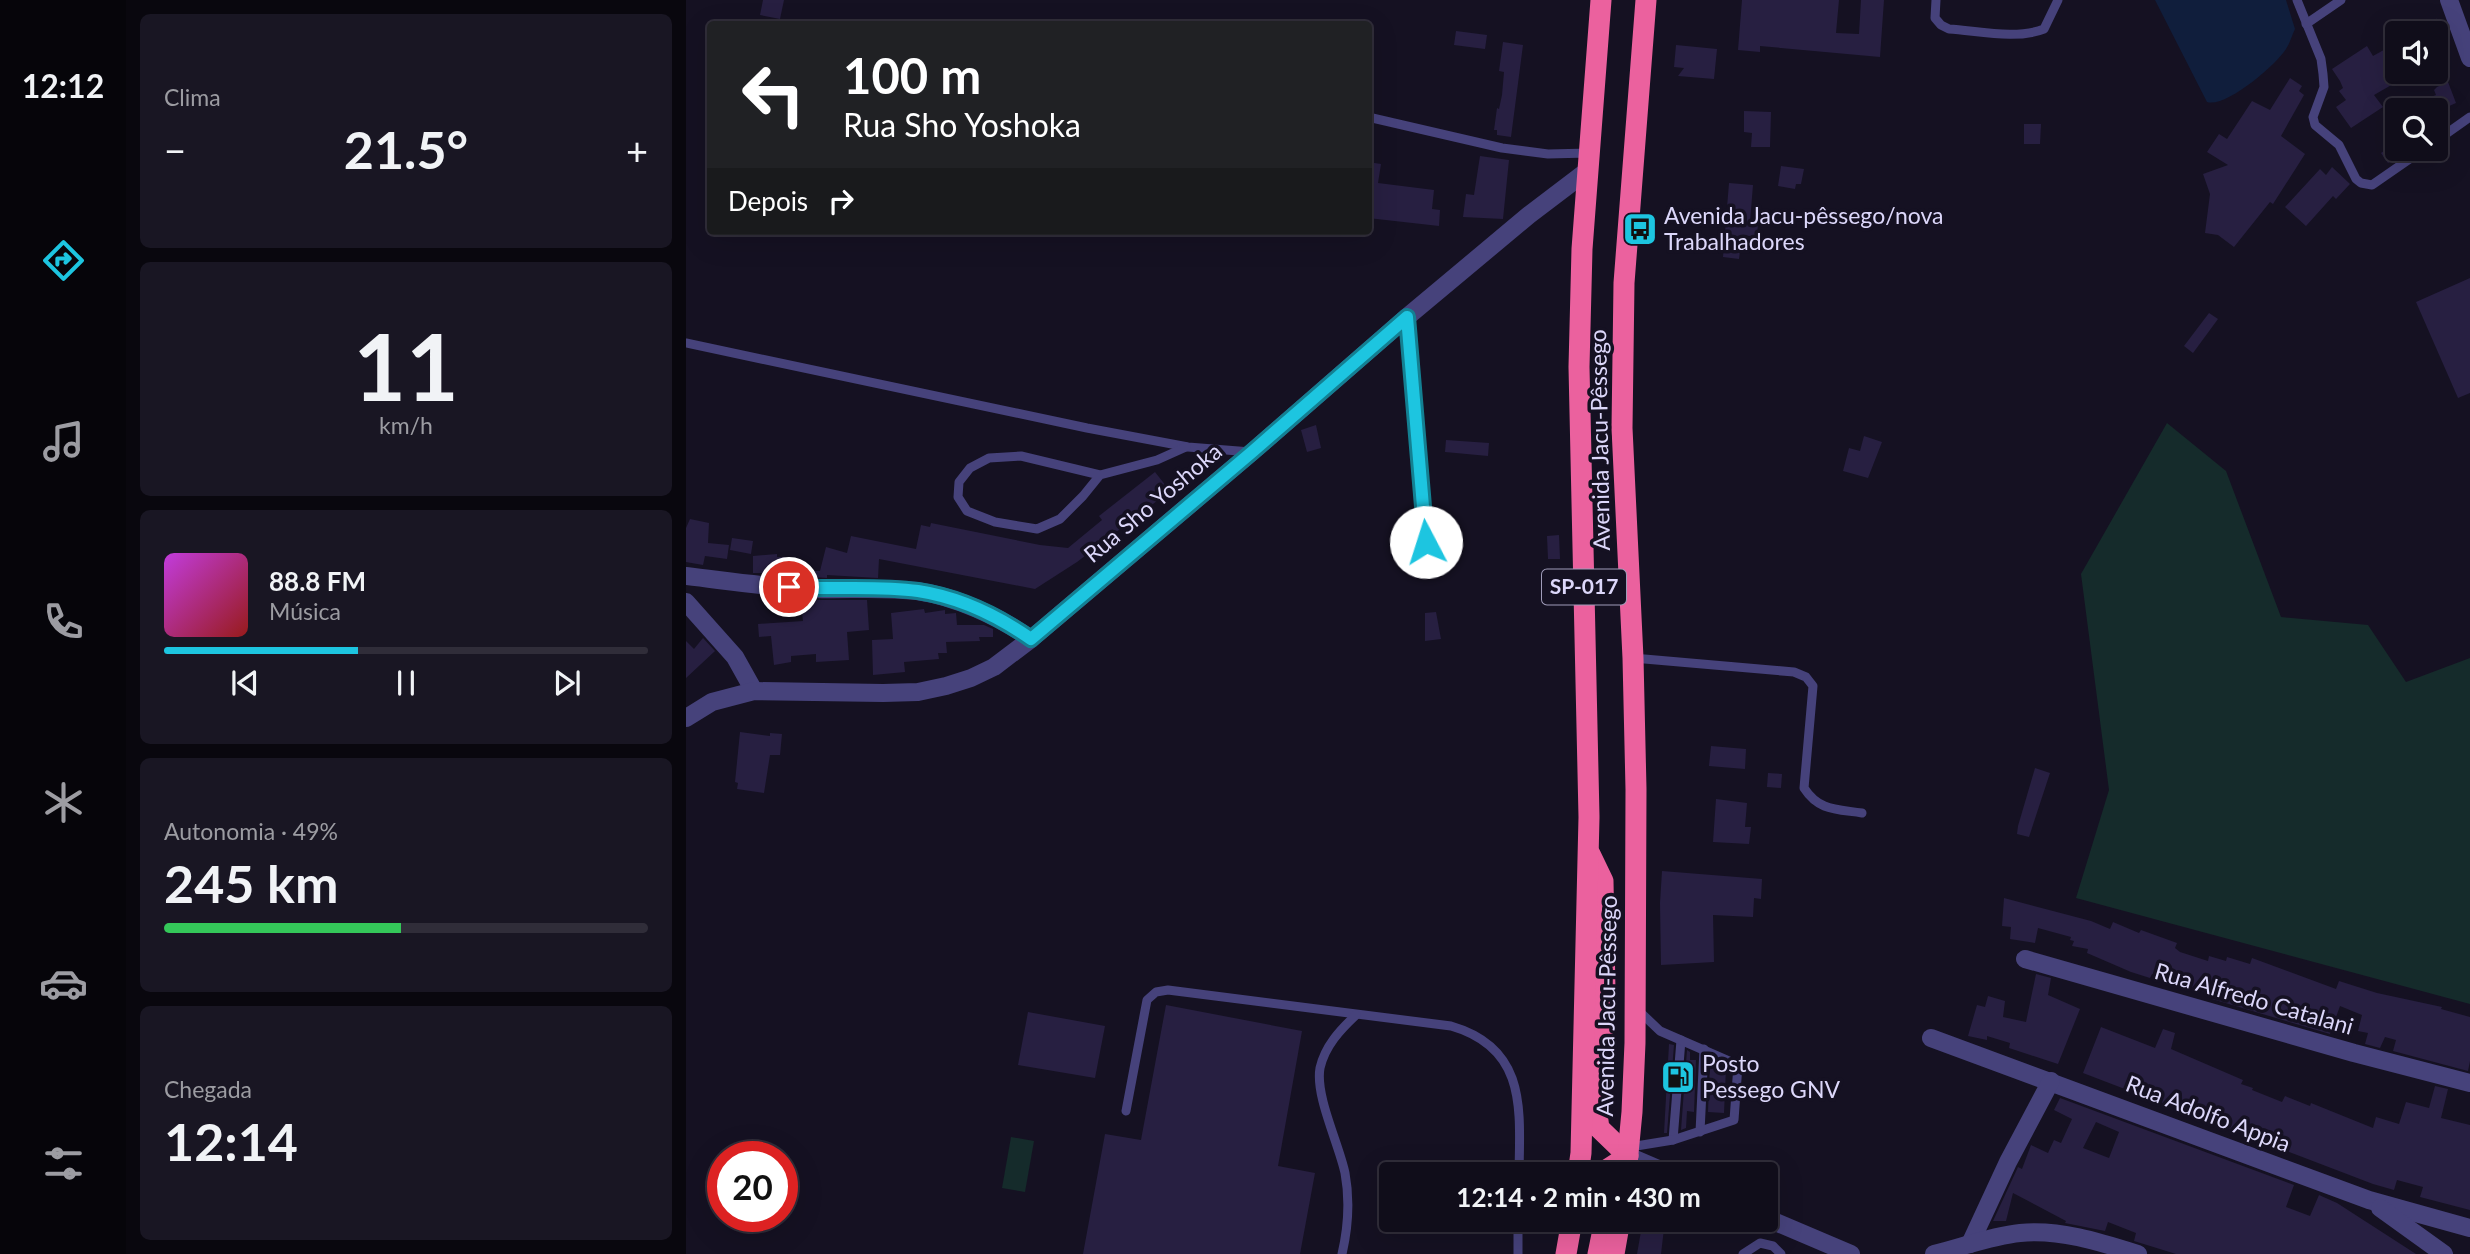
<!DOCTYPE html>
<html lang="pt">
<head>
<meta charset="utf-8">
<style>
  body { margin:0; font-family:Lato,sans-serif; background:#191623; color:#f1f3f6; height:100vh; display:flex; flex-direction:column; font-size:26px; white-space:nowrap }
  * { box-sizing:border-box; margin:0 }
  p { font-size:23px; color:#9c9ca2 }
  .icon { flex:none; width:38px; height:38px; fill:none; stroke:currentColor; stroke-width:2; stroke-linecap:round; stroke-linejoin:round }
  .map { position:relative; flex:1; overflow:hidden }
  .side { display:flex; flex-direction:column; gap:14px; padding:14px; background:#09070e; width:560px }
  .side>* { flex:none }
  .banner { position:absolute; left:21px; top:21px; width:665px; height:214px; border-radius:7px; box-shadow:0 7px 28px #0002,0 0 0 2px #302d39; background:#202124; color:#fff; overflow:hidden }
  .buttons { position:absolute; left:1699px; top:21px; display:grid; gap:14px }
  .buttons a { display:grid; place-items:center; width:63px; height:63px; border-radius:7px; background:#100d1a; box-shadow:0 7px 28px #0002,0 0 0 2px #302d39; font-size:35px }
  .speed { position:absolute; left:21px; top:1141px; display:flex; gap:14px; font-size:35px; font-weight:700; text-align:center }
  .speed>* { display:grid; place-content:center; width:91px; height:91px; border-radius:50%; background:#100d1a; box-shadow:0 7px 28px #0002,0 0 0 2px #302d39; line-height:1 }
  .speed .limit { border:10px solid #d22; background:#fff; color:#111 }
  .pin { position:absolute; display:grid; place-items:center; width:60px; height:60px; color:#fff; margin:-30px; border:4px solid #fff; border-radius:50%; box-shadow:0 2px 7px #0007 }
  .me { position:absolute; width:77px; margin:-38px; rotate:355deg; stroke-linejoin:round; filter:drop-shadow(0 0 5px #0008) }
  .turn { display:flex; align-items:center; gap:24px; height:147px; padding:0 21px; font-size:32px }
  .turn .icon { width:91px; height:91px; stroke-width:2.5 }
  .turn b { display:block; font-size:49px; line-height:60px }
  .then { display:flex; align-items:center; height:66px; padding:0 21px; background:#0003; gap:14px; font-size:26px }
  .big { font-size:52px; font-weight:700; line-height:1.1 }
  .side .tile { flex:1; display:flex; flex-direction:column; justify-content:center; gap:10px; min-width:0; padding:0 24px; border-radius:10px; background:#191623 }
  .side .dial { align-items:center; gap:0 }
  .dial b { font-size:91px; line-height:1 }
  .song { display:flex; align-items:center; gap:21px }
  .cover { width:84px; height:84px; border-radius:10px; background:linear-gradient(135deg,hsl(290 70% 55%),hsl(0 70% 35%)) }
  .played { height:7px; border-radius:4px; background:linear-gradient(90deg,#1dc5e0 40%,#302d39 40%) }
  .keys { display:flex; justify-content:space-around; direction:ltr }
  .heat { display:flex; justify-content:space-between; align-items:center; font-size:38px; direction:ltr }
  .charge { height:10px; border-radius:5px; background:linear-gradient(90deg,#34c759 49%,#302d39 0) }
  .trip { position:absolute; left:693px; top:1162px; width:399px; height:70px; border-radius:7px; background:#100d1a; box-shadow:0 7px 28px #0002,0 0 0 2px #302d39; font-weight:700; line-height:70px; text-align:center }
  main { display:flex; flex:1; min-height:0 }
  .tab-bar { display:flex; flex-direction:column; width:126px; justify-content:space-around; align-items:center; background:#06050a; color:#9c9ca2 }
  .tab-bar .icon { width:49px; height:49px }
  .tab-bar .current { color:#1dc5e0 }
  .tab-bar b { font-size:32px; color:#f1f3f6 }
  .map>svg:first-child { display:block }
</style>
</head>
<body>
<main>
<nav class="tab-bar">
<b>12:12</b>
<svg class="icon current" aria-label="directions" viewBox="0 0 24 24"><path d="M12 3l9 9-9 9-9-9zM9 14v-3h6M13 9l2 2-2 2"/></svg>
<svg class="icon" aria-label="music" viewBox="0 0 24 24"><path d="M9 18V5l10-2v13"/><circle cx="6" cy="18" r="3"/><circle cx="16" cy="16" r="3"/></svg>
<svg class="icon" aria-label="phone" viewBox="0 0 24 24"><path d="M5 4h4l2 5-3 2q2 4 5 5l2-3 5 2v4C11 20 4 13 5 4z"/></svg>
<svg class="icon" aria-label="climate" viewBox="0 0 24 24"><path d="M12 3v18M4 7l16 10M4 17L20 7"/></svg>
<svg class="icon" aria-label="car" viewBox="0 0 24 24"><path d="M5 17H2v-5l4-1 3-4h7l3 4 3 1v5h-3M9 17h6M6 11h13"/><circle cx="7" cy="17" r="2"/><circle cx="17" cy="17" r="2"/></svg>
<svg class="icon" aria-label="filters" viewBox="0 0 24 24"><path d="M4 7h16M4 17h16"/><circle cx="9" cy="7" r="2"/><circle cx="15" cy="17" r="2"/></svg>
</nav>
<section class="side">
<div class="tile"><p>Clima</p>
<div class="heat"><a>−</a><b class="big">21.5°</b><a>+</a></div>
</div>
<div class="tile dial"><b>11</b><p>km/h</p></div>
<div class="tile">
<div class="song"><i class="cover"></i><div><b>88.8 FM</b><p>Música</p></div></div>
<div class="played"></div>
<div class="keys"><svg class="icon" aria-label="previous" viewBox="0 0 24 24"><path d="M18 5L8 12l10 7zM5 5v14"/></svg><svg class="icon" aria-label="pause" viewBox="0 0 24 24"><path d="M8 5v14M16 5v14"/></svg><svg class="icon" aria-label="next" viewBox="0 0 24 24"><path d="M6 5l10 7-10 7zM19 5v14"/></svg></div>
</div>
<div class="tile"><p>Autonomia · 49%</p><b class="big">245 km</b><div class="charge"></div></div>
<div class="tile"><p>Chegada</p><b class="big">12:14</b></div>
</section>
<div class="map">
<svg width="1784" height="1254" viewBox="0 0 1784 1254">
  <rect width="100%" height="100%" fill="#151122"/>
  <g fill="#152b2b">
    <polygon points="1481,423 1540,471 1595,617 1682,625 1720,682 1784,658 1784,1004 1390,898 1423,790 1395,574"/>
    <polygon points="325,1137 348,1141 339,1192 316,1188"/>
  </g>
  <path fill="#101e3c" d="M1469 0H1600L1609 29C1606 35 1604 43 1600 49 1590 65 1540 108 1521 102Z"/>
  <g fill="#271f41" fill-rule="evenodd">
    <polygon points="77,0 98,0 94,19 74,15"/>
    <polygon points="1056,0 1153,0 1150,33 1173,34 1175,0 1198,0 1194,57 1074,46 1074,52 1052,50"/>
    <polygon points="1750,18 1764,52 1750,60"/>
    <polygon points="770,31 801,35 799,49 768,45"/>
    <polygon points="817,42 837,45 825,137 811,135 811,130 808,130 811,108 813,109 816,95 818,72 813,71"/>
    <polygon points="1712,42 1712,72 1728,72 1688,95 1697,107 1665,128 1650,107 1660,100 1653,91 1657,88 1654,81 1646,69 1681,46 1687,56"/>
    <polygon points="990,45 1031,49 1028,79 992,76 998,68 988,67"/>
    <polygon points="1604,78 1616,86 1613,91 1618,95 1595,136 1619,154 1587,204 1584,202 1548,247 1532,235 1519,233 1524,194 1517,174 1542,165 1521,152 1533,134 1541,139 1566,101 1584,110"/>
    <polygon points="1762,82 1770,103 1750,112 1742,98 1750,95 1748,90 1751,87"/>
    <polygon points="1058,111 1085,112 1084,147 1065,147 1066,133 1058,132"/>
    <polygon points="1338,124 1355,124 1354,144 1338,144"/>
    <polygon points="1709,144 1715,154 1702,163 1695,153"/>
    <polygon points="794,156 823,160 817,219 777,217 780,194 788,195"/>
    <polygon points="682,162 695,164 692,183 748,190 746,209 754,210 753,226 682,218"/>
    <polygon points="1095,166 1118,169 1115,184 1110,184 1109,189 1092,186"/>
    <polygon points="1646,167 1664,184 1650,199 1647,196 1620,226 1599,207 1634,169 1640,175"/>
    <polygon points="1043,183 1067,185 1064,222 1072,223 1071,237 1056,235 1053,259 1037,257"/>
    <polygon points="1784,278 1784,393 1772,398 1730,302"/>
    <polygon points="1523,313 1532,319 1507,353 1498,346"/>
    <polygon points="630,425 635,448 621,452 615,430"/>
    <polygon points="1178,436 1196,442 1182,478 1157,471 1163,448 1174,451"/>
    <polygon points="760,440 803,443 802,456 759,452"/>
    <polygon points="469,472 484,491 391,562 349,589 193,559 192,578 141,575 141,578 125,577 124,571 134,571 140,547 161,553 165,536 230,549 235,525 244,527 245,523 354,545 382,548 416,520 413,516"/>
    <polygon points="4,519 23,523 22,543 43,545 41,559 19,556 17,565 0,562 0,528"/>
    <polygon points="873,535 874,559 862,559 861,536"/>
    <polygon points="46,538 67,541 65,554 44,550"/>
    <polygon points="91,554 91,557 99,557 102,573 67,573 67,556"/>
    <polygon points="126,600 181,600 183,630 161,632 163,660 130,662 130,654 105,656 105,662 88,665 85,636 73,637 72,624 117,621 115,604 127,603"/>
    <polygon points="238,609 239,613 259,610 259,614 270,613 271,625 298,625 307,629 307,637 293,637 294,641 260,642 261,653 252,653 253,659 218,662 219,672 187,675 186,640 207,639 205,613"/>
    <polygon points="750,612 755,639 739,641 739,613"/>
    <polygon points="17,638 29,651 0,678 0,641 8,649"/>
    <polygon points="54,732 84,736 84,733 96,734 94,755 84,755 78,793 51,789 52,783 49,782"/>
    <polygon points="1025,746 1060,749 1059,769 1023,766"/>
    <polygon points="1349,768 1364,773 1343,837 1331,834 1332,826"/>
    <polygon points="1082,773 1096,774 1095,788 1081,787"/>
    <polygon points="1030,799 1061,803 1059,827 1065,827 1063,844 1027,842"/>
    <polygon points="976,871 1076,879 1075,899 1068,898 1067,917 1027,915 1028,962 975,965 974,903"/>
    <polygon points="1318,898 1405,921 1424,929 1427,922 1453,933 1455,930 1491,943 1489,948 1494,952 1522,961 1523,956 1540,961 1541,957 1564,964 1566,958 1650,989 1653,981 1691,993 1756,1007 1755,1009 1784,1017 1784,1061 1782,1071 1707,1051 1710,1040 1699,1037 1694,1048 1679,1044 1682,1033 1672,1031 1676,1015 1654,1006 1644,1034 1526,999 1527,995 1466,974 1464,978 1445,972 1401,953 1402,949 1386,946 1388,941 1384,940 1385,937 1352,928 1349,943 1324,939 1325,927 1316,926"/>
    <polygon points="1350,974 1365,978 1362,995 1394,1009 1372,1064 1323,1048 1324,1043 1301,1036 1301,1040 1282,1036 1291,1005 1299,1007 1302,996 1319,1001 1317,1017 1340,1022"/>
    <polygon points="480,1005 616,1031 592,1166 629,1173 614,1254 397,1254 419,1134 455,1140"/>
    <polygon points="342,1012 419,1026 409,1078 332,1065"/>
    <polygon points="1415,1027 1469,1048 1477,1029 1489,1033 1485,1049 1557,1080 1555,1084 1567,1088 1566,1090 1596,1102 1599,1096 1624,1106 1625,1103 1687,1128 1690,1117 1713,1124 1720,1102 1743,1108 1749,1086 1762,1089 1755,1118 1784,1125 1784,1210 1734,1197 1737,1187 1711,1180 1708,1190 1687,1184 1397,1073"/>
    <polygon points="983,1044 988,1045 981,1133 978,1133"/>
    <polygon points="1001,1050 1004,1052 1004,1060 1010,1060 1008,1112 1001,1111 1000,1128 995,1130"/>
    <polygon points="1024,1061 1040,1068 1038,1113 1022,1112"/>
    <path d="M1374 1098 1608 1185 1600 1207 1624 1216 1633 1195 1651 1203 1730 1254H1490L1448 1241 1450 1233 1422 1222 1419 1231 1379 1223 1380 1221 1327 1193 1320 1221H1307L1332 1167 1336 1169 1345 1145 1362 1153 1368 1140 1375 1143 1386 1119 1368 1110ZM1410 1122 1433 1132 1423 1158 1397 1148Z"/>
    <polygon points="957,1220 979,1220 975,1254 951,1254"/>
  </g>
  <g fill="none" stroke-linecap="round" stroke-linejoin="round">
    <g stroke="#46427b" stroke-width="9">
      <path d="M1250 0 1249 18 1255 25 1263 29C1293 31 1330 40 1358 29L1372 0"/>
      <polyline points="1611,0 1635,59 1637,74 1638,87 1627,117 1629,125 1653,145 1670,179 1675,183 1686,185 1738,149"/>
      <polyline points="1620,24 1655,0"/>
      <polyline points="682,117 816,148 862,154 903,153"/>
      <polyline points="1750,141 1784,117"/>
      <polyline points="721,318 740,542"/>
      <polyline points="0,343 401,428 502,447 565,452"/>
      <polyline points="414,475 397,496 374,519 351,529 309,522 281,511 272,497 273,482 284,468 303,458 335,456 414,475 471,460 500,447"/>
      <path d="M947 658 1108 672 1120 677 1127 686 1118 788C1133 811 1150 809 1176 813"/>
      <path d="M440 1111 461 1000 470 992 482 990 765 1026C841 1048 834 1109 833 1174"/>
      <polyline points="1014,1132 1018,1049"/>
      <polyline points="987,1140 995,1040"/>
      <polyline points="944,1147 987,1140 1048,1120 1052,1065 974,1031 953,1011"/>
      <path d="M656 1254C662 1228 664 1200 659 1173 653 1144 629 1096 634 1068 639 1046 654 1030 670 1015"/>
      <polyline points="832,1254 832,1220"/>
      <polyline points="1057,1254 1074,1243 1087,1246 1095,1254"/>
    </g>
    <g stroke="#46427b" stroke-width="18">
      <polyline points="1763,0 1784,58"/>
      <path d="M0 576C43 581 86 588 129 589 163 590 197 587 231 591 271 597 312 616 345 639"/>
      <polyline points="0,602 49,657 68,691"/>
      <polyline points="0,718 26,702 68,691 197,693 232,692 260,686 285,678 308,667 345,639 566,452 721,317 843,215 901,171"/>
      <polyline points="1339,959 1668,1053 1784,1083"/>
      <polyline points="1245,1038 1683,1200 1784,1228"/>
      <polyline points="942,1156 984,1174"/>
      <polyline points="1694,1208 1758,1254"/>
      <polyline points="1080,1218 1165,1254"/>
      <polyline points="1284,1244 1322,1162 1365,1081"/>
      <path d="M1248 1254C1276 1247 1305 1236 1334 1233 1374 1229 1414 1242 1452 1254"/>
    </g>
    <g stroke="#eb619e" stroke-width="21">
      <polyline points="904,854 917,881 919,992 911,1114 913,1128 942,1156"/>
      <polyline points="892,1174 895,1153 903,817 893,367 896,249 915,0"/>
      <polyline points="914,1174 942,1156"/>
      <polyline points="940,1174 946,1112 949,1043 950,789 947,658 936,428 938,283 960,0"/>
      <polyline points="880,1254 886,1220"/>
      <polyline points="912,1254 919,1220"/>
      <polyline points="928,1254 934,1220"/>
    </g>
  </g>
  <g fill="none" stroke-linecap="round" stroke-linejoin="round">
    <g stroke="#138092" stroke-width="18">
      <path id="route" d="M103 587C146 590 189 585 232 591 272 597 312 616 345 639L566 452 721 317 740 542"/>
    </g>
    <use href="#route" stroke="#1dc5e0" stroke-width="12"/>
  </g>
  <defs>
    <g id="bus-square" transform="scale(1.75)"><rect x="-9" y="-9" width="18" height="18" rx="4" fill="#1dc5e0" stroke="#151122"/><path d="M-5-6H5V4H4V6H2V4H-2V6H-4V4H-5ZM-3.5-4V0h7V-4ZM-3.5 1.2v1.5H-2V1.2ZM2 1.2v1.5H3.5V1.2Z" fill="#111"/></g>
    <g id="fuel-square" transform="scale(1.75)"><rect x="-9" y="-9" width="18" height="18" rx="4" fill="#1dc5e0" stroke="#151122"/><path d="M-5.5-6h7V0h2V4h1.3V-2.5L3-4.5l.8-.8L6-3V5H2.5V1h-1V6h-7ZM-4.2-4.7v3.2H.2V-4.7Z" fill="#111"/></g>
  </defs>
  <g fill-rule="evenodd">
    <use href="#bus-square" x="954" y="229"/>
    <use href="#fuel-square" x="992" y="1077"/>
  </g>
  <g text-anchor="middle" stroke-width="7" stroke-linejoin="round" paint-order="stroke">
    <rect fill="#151122" stroke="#a09cb9" stroke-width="2" x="856" y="569.5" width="84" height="35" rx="5"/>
    <g font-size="21" font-weight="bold" fill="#dcd7fa">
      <text x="898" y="594">SP-017</text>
    </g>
    <g font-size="23" fill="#dcd7fa" stroke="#151122" text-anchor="start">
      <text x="978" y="224">Avenida Jacu-pêssego/nova<tspan x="978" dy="26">Trabalhadores</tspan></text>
      <text x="1016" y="1072">Posto<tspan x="1016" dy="26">Pessego GNV</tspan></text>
    </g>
    <g font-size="23" fill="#dcd7fa" stroke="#151122">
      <text transform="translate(914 440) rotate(-91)" y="8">Avenida Jacu-Pêssego</text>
      <text transform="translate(467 503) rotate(-40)" y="8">Rua Sho Yoshoka</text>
      <text transform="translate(1568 999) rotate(16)" y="8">Rua Alfredo Catalani</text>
      <text transform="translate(921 1006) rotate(-89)" y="8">Avenida Jacu-Pêssego</text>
      <text transform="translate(1522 1114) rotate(21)" y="8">Rua Adolfo Appia</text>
    </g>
  </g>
</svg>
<div class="buttons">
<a><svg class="icon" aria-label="sound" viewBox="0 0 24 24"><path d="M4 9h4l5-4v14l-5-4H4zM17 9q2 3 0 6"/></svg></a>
<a><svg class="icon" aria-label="search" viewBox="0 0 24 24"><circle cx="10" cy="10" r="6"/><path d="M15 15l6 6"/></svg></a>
</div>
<div class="speed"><div class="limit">20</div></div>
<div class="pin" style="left:103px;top:587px;background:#d93025"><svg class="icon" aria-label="arrive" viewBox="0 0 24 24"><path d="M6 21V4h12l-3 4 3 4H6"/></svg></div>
<svg class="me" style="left:740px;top:542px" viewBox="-20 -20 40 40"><circle r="19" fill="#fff"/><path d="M0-13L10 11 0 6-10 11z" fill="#1dc5e0"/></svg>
<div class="trip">12:14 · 2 min · 430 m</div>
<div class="banner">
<div class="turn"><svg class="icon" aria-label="left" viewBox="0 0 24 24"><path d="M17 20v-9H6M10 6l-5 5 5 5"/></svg><div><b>100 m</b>Rua Sho Yoshoka</div></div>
<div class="then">Depois<svg class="icon" aria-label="right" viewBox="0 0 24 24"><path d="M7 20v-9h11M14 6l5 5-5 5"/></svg></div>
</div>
</div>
</main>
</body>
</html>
